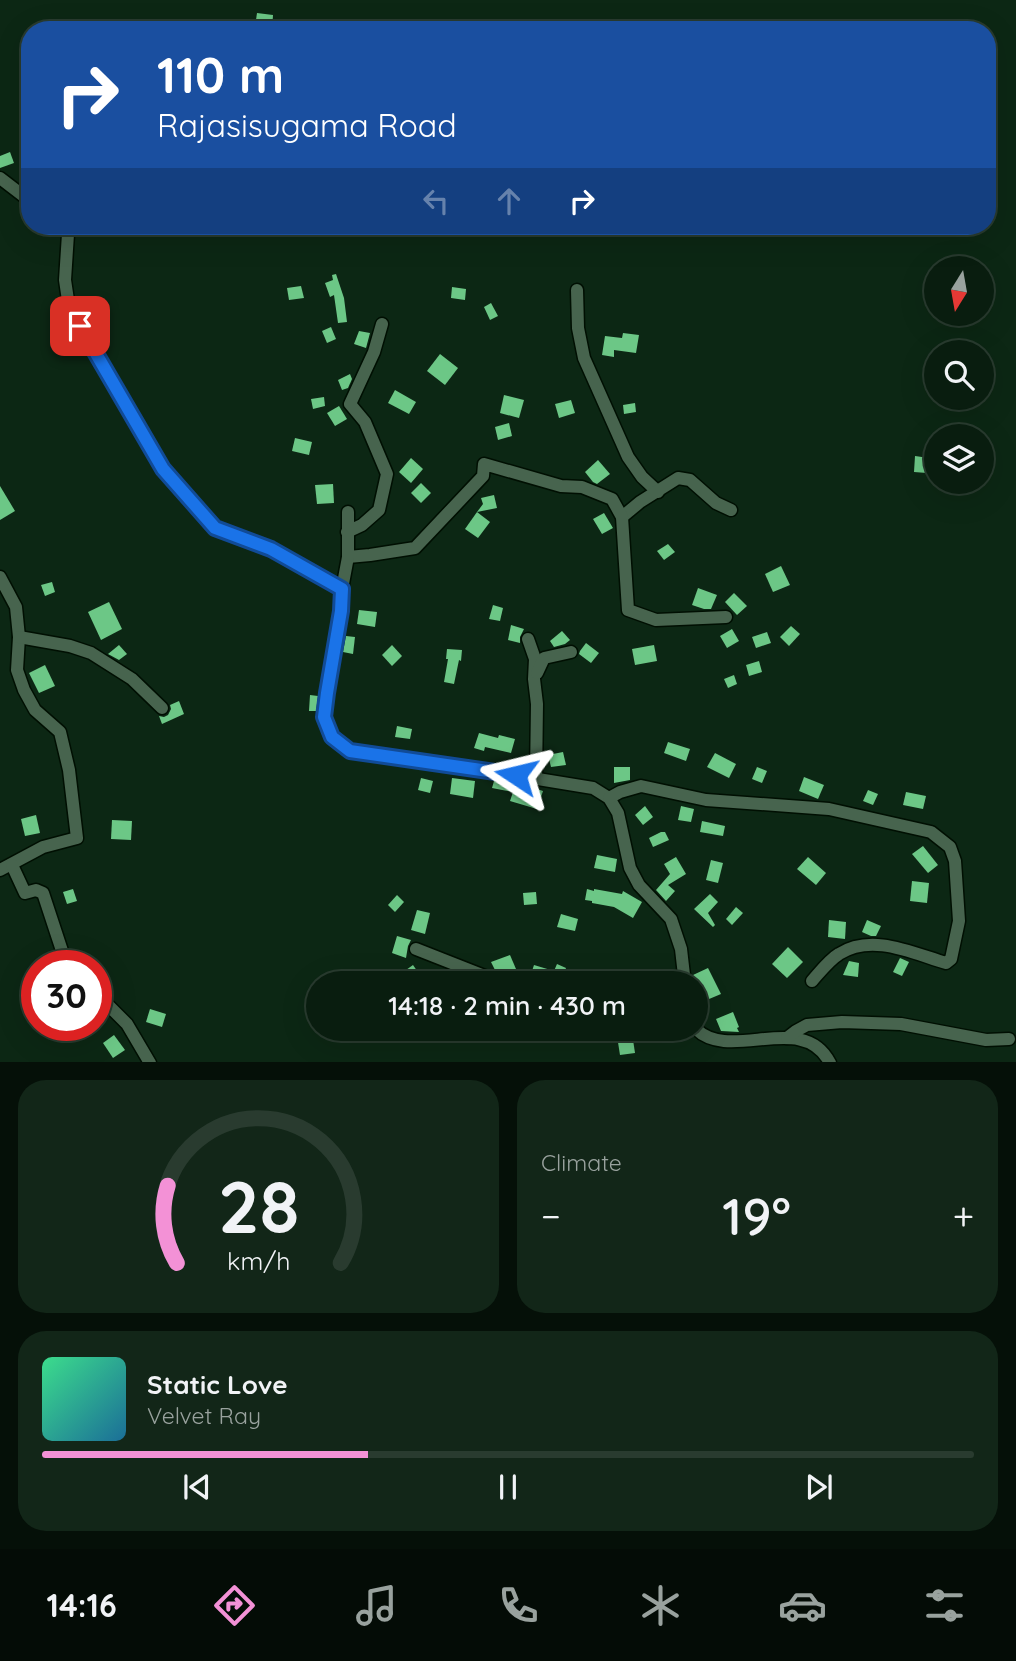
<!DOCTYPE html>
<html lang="en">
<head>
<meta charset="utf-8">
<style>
  body { margin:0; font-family:Quicksand,sans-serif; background:#122618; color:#f1f3f6; height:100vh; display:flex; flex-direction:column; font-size:26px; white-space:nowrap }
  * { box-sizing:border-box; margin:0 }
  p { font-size:23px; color:#99a29e }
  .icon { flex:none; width:38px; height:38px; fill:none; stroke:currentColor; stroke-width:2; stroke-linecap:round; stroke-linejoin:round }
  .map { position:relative; height:1062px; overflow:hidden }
  .drawer { display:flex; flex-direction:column; gap:18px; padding:18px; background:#051008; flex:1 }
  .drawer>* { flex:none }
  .hud { position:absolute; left:21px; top:21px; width:975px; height:214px; border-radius:28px; box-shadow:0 7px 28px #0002,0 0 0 2px #293b2f; background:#1a4fa0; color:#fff; overflow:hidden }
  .needle { width:46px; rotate:191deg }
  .buttons { position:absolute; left:924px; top:256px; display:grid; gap:14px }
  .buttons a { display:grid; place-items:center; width:70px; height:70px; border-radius:50%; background:#091d0f; box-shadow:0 7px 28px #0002,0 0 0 2px #293b2f; font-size:35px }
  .speed { position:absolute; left:21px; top:950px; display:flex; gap:14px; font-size:35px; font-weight:700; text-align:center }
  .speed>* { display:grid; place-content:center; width:91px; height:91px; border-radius:50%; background:#091d0f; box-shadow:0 7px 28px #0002,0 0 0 2px #293b2f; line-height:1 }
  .speed .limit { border:10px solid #d22; background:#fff; color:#111 }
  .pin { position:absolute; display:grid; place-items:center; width:60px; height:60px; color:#fff; margin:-30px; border-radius:14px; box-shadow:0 4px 10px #0006 }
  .me { position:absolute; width:77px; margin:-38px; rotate:280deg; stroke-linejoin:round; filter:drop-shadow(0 0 5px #0008) }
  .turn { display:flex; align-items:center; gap:24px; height:147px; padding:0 21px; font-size:32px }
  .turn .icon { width:91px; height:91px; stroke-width:2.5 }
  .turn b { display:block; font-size:49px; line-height:60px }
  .lanes { display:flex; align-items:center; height:66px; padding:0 21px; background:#0003; justify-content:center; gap:35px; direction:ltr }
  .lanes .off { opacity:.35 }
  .big { font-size:52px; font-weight:600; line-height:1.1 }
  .drawer .card { flex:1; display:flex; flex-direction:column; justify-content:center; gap:10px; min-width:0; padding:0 24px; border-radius:28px; background:#122618 }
  .drawer .dial { align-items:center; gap:0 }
  .dial svg { height:182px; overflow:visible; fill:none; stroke:#293b2f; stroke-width:7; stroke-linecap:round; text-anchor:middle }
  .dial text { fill:#f1f3f6; stroke:none }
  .song { display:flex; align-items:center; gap:21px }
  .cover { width:84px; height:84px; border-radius:10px; background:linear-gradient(135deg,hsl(150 70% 55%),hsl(200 70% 35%)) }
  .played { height:7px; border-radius:4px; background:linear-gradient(90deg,#f391d6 35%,#293b2f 35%) }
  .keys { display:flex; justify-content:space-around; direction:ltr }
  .heat { display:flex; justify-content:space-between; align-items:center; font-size:38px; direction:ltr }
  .drawer .tiles { flex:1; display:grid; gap:18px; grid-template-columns:1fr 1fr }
  .card:last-child { grid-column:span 2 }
  .trip { position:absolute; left:306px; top:971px; width:402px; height:70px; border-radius:35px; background:#091d0f; box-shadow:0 7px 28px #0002,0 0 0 2px #293b2f; font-weight:600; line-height:70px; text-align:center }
  .dock { display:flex; height:112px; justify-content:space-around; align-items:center; background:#040c06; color:#99a29e }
  .dock .icon { width:49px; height:49px }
  .dock .selected { color:#f391d6 }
  .dock b { font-size:32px; color:#f1f3f6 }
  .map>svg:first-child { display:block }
</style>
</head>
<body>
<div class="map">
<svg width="1016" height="1063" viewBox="0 0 1016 1063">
  <rect width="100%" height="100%" fill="#0c2714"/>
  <g fill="#6cc786">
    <polygon points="257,13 273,15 272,29 255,27"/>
    <polygon points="10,152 14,163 0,168 0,156"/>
    <polygon points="336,274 344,298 347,322 338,323 334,295 330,297 325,283 333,280 332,275"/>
    <polygon points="301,286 304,298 289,300 287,288"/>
    <polygon points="452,287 466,289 465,300 451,298"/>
    <polygon points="491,303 498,316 490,320 484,307"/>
    <polygon points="331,327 336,339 327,343 322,331"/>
    <polygon points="359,331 370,333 366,348 354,344"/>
    <polygon points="623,333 639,335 636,353 614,350 614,357 602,355 605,336 622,338"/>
    <polygon points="440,354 458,368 445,385 427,371"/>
    <polygon points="350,374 352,379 348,388 342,390 338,380"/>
    <polygon points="395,390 416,402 409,414 388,403"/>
    <polygon points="504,395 524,400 519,418 500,413"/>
    <polygon points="324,397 325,406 313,409 311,399"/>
    <polygon points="571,400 575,413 559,418 555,404"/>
    <polygon points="635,403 636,412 624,414 623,405"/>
    <polygon points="339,406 347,419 335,426 327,413"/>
    <polygon points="509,423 512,436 498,440 495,427"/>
    <polygon points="295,438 312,442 309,455 292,451"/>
    <polygon points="915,456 929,458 927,473 914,472"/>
    <polygon points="411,458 423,469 411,483 399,472"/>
    <polygon points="598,460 610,474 597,484 593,482 585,472"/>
    <polygon points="421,483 431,493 421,503 411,493"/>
    <polygon points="333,484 334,503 317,504 315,485"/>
    <polygon points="0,486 15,511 0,520"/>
    <polygon points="494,495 497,508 477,512 483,504 481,498"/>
    <polygon points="477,512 490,522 478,538 465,529"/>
    <polygon points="604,513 613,528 602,534 593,519"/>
    <polygon points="668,544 675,552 664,560 657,551"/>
    <polygon points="781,566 790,585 773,592 765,574"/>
    <polygon points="52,582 55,592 45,596 41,585"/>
    <polygon points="698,588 717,595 711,609 704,609 692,605"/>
    <polygon points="734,593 747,606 737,615 725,602"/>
    <polygon points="109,602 122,629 101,640 88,612"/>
    <polygon points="493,605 503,608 500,621 489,619"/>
    <polygon points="359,610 377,612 375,627 357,624"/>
    <polygon points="511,625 524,629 520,637 520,643 508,640"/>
    <polygon points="791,626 800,634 789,646 780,637"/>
    <polygon points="732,629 739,641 727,648 720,636"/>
    <polygon points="562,631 570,640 565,644 554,647 550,641"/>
    <polygon points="767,632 771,643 756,648 752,637"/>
    <polygon points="346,636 355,637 353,654 343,652"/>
    <polygon points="586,643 599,653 591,663 579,654 580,651"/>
    <polygon points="119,645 127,654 119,660 108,654"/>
    <polygon points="392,645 402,656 392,666 382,655"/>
    <polygon points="654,645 657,661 635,665 632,649"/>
    <polygon points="447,649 462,650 461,661 459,660 454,684 444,682 448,659 446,659"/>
    <polygon points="759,661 762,672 749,676 746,665"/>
    <polygon points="45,665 55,686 39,693 29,673"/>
    <polygon points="734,675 737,684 728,688 724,679"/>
    <polygon points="310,695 318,696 316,711 309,711"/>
    <polygon points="179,701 184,714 162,724 159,716 164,717 168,715 171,709 170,705"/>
    <polygon points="397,726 412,729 410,739 395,737"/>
    <polygon points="479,733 498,738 499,735 515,739 511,753 485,747 484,751 474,748"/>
    <polygon points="668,742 690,749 686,761 664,753"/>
    <polygon points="563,752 566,765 551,767 548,755"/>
    <polygon points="715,753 736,764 729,778 707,767"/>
    <polygon points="614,767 630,767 630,780 614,783"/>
    <polygon points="757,767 767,771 762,783 752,779"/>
    <polygon points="804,777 824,785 818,799 799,791"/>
    <polygon points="421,778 433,781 430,793 418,790"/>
    <polygon points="452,778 475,781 473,798 450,794"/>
    <polygon points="494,781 528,786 543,791 537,809 510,801 513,792 492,788"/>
    <polygon points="868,790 878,794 873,805 863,801"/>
    <polygon points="906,792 926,796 923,809 903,805"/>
    <polygon points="645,806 653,817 643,825 635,815"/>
    <polygon points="681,806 694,809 691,822 678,820"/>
    <polygon points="36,815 40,833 25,836 21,819"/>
    <polygon points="112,820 132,821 131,840 111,839"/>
    <polygon points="702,821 725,826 723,836 700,832"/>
    <polygon points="661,832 665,832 669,840 653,847 649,838"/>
    <polygon points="923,846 938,865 928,873 912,854"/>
    <polygon points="597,855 617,859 615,872 594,868"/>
    <polygon points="676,857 686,874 668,885 675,891 666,901 656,890 670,874 664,864"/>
    <polygon points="808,857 826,873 816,885 797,869"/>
    <polygon points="711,860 723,863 718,883 706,880"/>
    <polygon points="912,881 929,883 927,903 910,901"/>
    <polygon points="73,889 77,901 67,904 63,892"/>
    <polygon points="587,889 594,891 594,889 622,894 623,891 642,902 633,918 614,907 592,903 592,901 585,900"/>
    <polygon points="536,892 537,904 524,905 523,893"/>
    <polygon points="710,894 718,902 708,913 715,925 713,927 694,909"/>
    <polygon points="397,895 404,902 395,912 388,905"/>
    <polygon points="736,907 743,913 732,925 726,919"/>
    <polygon points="417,910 430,913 425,934 411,930"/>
    <polygon points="561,914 578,919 575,931 557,927"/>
    <polygon points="829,920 846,922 845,939 828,937"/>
    <polygon points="867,920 881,926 876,936 871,936 862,932"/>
    <polygon points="397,936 411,940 408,946 406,958 392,953"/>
    <polygon points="788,947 803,962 787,978 772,964"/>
    <polygon points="510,955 516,969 503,974 495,970 491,962"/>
    <polygon points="900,958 909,962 902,976 893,972"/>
    <polygon points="849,961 859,963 858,977 843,975"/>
    <polygon points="557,964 566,968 560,984 541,977 539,983 529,980 534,965 554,971"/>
    <polygon points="413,965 422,978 415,983 406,970"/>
    <polygon points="708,968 721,994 702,1002 696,990 696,984 694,984 693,975"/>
    <polygon points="150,1009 166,1014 162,1027 146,1022"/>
    <polygon points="733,1012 739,1027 737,1028 739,1032 721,1031 716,1019"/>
    <polygon points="72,1026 99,1026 81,1038"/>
    <polygon points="574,1029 590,1029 583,1043 570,1036"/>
    <polygon points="632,1033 635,1053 620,1055 617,1036"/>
    <polygon points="114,1035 125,1050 113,1058 103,1043"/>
  </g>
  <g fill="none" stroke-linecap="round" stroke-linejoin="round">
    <g stroke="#000f02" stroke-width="15">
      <g id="minor">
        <polyline points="0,178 30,201"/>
        <polyline points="62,226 68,234 65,280 69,307 92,344 163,469 215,528 271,549 342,589 341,611 327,693 324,717 332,737 350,751 476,769 593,788 609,798 618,813 630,868 639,885 671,919 681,949 685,984"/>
        <polyline points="577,290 578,328 584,358 628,457 642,477 658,492"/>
        <polyline points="622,517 640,502 678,478 690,480 716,503 731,510"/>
        <polyline points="347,532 362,525 379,510 387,474 365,422 350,404 374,352 382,324"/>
        <polyline points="348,557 370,555 415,548 483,476 484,464 561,486 582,487 612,499 622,517 628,610 656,620 726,617"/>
        <polyline points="0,577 16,607 19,637 17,670 24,690 35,710 60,732 69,770 77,838 43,847 0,870"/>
        <polyline points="342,589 348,557 348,512"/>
        <polyline points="19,637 70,646 91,653 132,679 162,708"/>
        <polyline points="528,639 535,659 534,679 537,704 536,779"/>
        <polyline points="537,673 544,658 571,652"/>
        <path d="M609 798 620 792 641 786 706 800 829 809 931 832 950 847 955 861 959 921 951 959 946 963C912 953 872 933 839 954 829 960 820 972 812 981"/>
        <polyline points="12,865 25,893 36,890 43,893 67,966"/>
        <polyline points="416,949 505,984"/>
        <polyline points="96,993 127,1024 150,1063"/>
        <path d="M696 1029C730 1063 803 1010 830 1063"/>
        <polyline points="787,1038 796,1031 807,1025 842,1022 901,1024 986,1040 1009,1039"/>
      </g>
    </g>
    <use href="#minor" stroke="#47644e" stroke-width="12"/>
  </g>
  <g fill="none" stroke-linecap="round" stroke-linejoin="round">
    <g stroke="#114b97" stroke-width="18">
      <polyline id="route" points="80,326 163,469 215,528 271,549 342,589 341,611 327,693 324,717 332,737 350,751 516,775"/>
    </g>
    <use href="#route" stroke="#1a73e8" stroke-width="12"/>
  </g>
</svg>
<div class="buttons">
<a><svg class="needle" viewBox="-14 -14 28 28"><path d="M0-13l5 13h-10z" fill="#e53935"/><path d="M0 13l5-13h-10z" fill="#99a29e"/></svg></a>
<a><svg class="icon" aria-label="search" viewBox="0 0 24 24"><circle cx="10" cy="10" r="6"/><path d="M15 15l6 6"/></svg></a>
<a><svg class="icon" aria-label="layers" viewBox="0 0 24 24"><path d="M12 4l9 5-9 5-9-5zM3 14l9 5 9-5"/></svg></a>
</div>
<div class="speed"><div class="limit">30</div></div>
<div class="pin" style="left:80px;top:326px;background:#d93025"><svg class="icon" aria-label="arrive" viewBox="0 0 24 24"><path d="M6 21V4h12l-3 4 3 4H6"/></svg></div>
<svg class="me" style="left:516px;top:775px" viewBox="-20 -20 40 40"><path d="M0-17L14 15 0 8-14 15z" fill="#1a73e8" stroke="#fff" stroke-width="4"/></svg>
<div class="trip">14:18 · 2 min · 430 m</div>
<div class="hud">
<div class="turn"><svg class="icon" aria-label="right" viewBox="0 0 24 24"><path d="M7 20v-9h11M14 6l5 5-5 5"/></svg><div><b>110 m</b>Rajasisugama Road</div></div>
<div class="lanes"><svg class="icon off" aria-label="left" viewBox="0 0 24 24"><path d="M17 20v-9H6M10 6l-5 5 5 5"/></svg><svg class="icon off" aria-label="ahead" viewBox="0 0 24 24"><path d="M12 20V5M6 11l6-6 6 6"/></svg><svg class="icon" aria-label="right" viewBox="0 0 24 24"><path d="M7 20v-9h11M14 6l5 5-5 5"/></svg></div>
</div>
</div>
<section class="drawer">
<div class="tiles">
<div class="card dial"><svg viewBox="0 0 100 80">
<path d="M14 69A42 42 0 1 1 86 69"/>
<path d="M14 69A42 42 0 0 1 10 35" stroke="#f391d6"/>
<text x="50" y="56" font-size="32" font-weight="700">28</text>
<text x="50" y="72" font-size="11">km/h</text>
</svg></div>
<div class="card"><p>Climate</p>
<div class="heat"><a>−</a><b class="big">19°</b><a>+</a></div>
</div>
<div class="card">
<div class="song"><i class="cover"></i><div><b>Static Love</b><p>Velvet Ray</p></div></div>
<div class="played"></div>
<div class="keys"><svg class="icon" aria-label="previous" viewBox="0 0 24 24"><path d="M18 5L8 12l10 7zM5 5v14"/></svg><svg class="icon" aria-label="pause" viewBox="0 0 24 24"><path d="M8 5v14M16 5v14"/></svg><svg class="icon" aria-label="next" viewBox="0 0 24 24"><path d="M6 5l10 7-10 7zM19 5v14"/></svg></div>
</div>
</div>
</section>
<nav class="dock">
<b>14:16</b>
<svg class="icon selected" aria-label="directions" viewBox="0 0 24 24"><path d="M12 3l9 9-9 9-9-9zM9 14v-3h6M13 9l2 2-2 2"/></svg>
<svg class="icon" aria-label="music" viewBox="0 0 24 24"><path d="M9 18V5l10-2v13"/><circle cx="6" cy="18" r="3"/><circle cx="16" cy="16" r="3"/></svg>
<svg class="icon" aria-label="phone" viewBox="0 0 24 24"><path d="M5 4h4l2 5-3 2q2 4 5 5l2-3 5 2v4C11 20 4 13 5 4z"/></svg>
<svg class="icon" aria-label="climate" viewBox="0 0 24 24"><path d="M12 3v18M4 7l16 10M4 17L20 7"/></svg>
<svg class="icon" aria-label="car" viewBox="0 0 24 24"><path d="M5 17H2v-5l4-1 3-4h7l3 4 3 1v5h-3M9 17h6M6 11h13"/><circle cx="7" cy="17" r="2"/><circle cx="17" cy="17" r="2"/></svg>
<svg class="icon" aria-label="filters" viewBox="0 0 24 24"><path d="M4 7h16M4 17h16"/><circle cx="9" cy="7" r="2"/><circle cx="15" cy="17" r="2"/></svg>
</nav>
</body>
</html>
